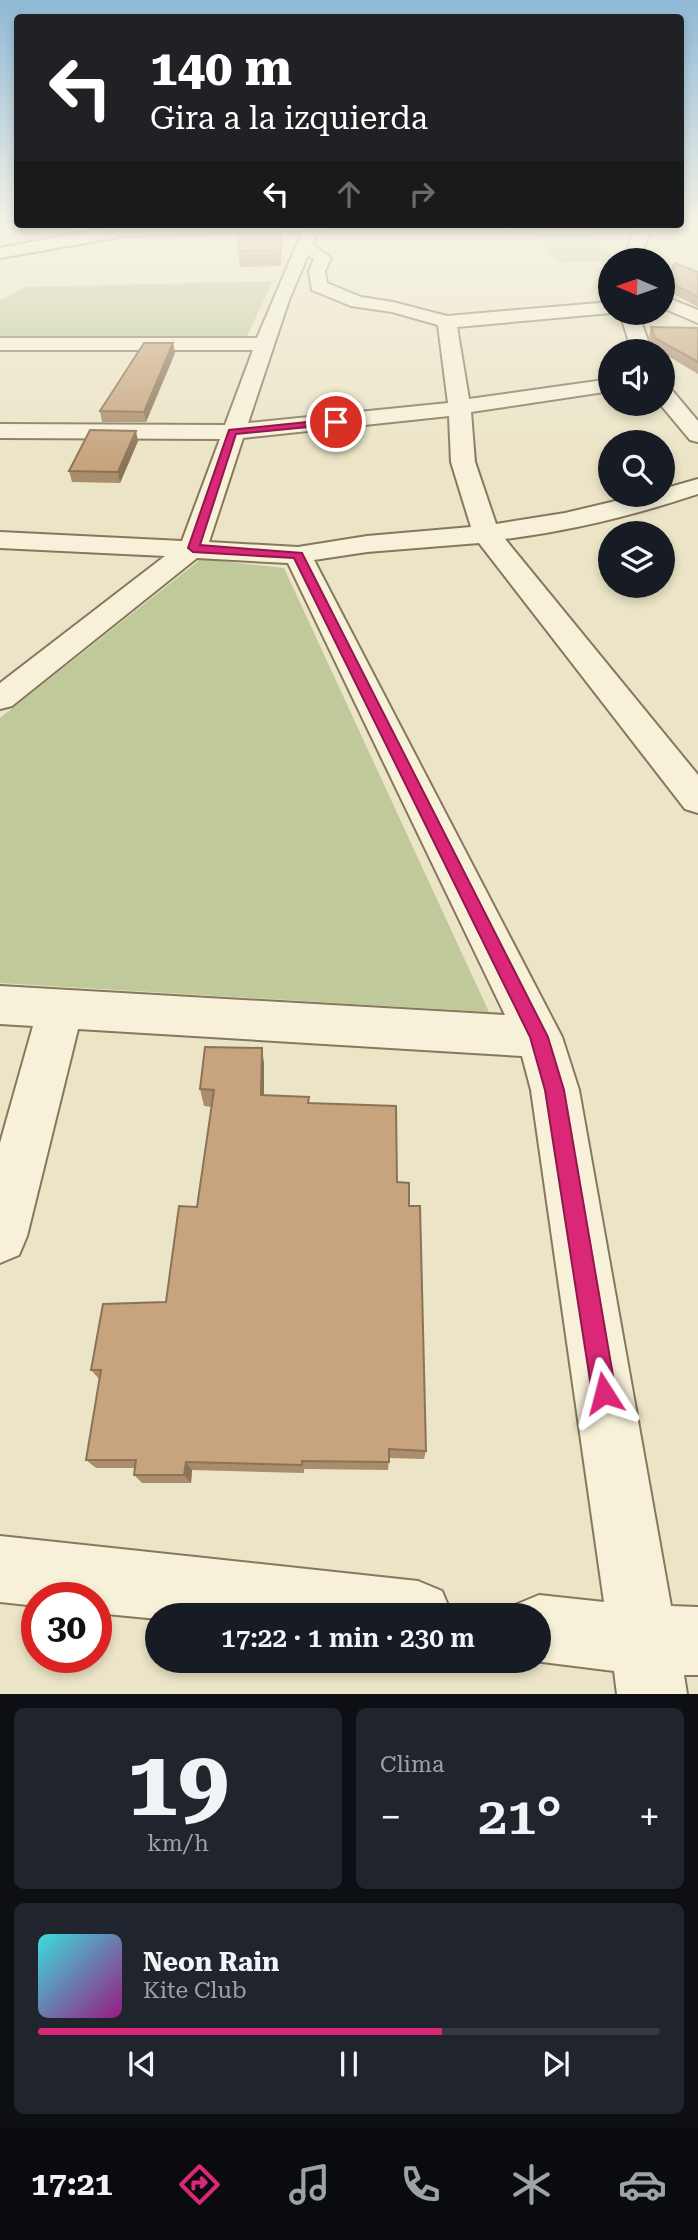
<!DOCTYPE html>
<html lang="es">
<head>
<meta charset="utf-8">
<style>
  body { margin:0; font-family:"Roboto Serif",serif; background:#20242c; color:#f1f3f6; height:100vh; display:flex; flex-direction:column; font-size:26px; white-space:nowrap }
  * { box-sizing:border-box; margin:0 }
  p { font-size:23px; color:#9ea1a6 }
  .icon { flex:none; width:38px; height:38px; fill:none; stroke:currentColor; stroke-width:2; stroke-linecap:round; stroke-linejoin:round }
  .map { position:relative; height:1694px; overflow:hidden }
  .panel { display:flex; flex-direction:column; gap:14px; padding:14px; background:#0d0f14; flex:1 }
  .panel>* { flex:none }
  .guide { position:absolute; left:14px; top:14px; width:670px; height:214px; border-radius:7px; box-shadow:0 4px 10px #0003; background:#202124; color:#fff; overflow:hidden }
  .needle { width:46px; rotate:272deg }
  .tools { position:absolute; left:598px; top:248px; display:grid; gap:14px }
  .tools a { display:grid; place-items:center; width:77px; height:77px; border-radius:50%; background:#171b24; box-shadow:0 4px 10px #0003; font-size:35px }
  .speed { position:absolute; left:21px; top:1582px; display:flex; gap:14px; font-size:35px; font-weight:700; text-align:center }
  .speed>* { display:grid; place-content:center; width:91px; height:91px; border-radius:50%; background:#171b24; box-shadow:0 4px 10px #0003; line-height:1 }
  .speed .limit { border:10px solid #d22; background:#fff; color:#111 }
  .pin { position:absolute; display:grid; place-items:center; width:60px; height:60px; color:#fff; margin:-30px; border:4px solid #fff; border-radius:50%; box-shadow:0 2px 7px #0007 }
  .me { position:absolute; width:77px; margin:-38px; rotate:351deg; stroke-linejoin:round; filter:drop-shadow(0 0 5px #0008) }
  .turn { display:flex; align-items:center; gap:24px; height:147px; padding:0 21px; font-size:32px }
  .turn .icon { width:91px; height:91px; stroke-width:2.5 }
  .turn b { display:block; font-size:49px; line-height:60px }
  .lanes { display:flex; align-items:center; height:66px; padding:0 21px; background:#0003; justify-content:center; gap:35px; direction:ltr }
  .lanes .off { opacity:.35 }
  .big { font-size:52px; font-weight:600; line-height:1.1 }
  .panel .widget { flex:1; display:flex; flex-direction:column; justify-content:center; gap:10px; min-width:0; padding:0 24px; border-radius:10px; background:#20242c }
  .panel .dial { align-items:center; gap:0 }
  .dial b { font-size:91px; line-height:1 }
  .song { display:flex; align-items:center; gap:21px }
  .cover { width:84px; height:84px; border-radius:10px; background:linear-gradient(135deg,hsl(180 70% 55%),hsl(310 70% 35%)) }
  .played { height:7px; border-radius:4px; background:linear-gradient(90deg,#db2777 65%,#363941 65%) }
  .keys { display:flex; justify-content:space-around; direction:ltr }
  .heat { display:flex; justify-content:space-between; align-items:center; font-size:38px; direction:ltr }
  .panel .tiles { flex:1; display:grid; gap:14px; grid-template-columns:1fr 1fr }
  .widget:last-child { grid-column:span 2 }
  .trip { position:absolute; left:145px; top:1603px; width:406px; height:70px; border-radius:35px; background:#171b24; box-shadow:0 4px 10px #0003; font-weight:600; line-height:70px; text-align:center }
  .dock { display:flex; height:112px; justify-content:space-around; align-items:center; background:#090b0e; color:#9ea1a6 }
  .dock .icon { width:49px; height:49px }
  .dock .on { color:#db2777 }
  .dock b { font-size:32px; color:#f1f3f6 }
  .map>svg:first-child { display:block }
</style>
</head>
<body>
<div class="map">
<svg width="698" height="1694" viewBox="0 0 698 1694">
  <rect width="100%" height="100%" fill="#ebe4c6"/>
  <g fill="#bfc99a">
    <polygon points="590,233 617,261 558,263 535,235"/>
    <polygon points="273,281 247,336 0,338 0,301 24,287"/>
    <polygon points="201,559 284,568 489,1012 0,983 0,718"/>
  </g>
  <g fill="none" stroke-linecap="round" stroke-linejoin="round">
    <g stroke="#86775d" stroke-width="4">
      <g id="street">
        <path d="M161 225H334L332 228 319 230 312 244 331 258 325 271 327 283 361 297 393 302 447 316 611 302V313L457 327 469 399 611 379V391L471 412 475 462 496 524 565 513 641 495H663V489L698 479V494C635 515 570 531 505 539L698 775V813L685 809 479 543 367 552 314 560 562 1037 579 1090 671 1606 698 1607V1675H684L687 1694H617L614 1671 534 1661H539V1615H511L515 1605 539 1595 604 1602 531 1090 522 1056 78 1029 27 1236 19 1255 0 1263V1143L33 1026 0 1024V986L505 1015 288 563 197 558 12 706 0 709V683L165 556 0 548V532L182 541 220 439 0 438V424L225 425 253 350H0V338H257L303 230 125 236 117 231 125 226ZM308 255 314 259 309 271 312 290 351 306 392 312 438 325 448 403 248 423 289 300ZM449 416 451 462 471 527 367 536 298 547 209 542 243 438Z"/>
        <polygon points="636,225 652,225 639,261 623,261"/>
        <polygon points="663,296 698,310 698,323 663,308"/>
        <polygon points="620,313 638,313 652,352 632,352"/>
        <polygon points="663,388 671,389 698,421 698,442 690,440 660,404 663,404"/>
        <polygon points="0,1536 418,1581 442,1591 452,1615 158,1615 158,1619 96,1613 96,1598 37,1598 37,1606 0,1602"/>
      </g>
    </g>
    <g stroke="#675840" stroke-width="4">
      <polygon id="secondary" points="121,225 143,225 114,238 0,258 0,248"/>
    </g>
    <use href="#street" fill="#f7f1d9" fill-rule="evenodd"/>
    <use href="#secondary" fill="#f7f1d9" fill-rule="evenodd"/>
  </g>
  <g fill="#ab8d6c">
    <polygon points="505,225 552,225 507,228"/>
    <polygon points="561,225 633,225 632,229"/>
    <polygon points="654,225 698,225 698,233 653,231"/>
    <polygon points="282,233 281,266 240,267 238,251"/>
    <polygon points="698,272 698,307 664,289 666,280"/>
    <polygon points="651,327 698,328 698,374 663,353 663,352 661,352 653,347 649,336"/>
    <polygon points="173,343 175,353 146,422 102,422 100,411"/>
    <polygon points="138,441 120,483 72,482 69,471"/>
    <polygon points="262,1048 264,1065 264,1095 309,1097 309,1103 397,1182 409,1206 426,1451 424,1459 389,1458 388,1470 304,1469 304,1473 192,1470 191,1483 142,1483 134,1475 135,1468 96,1468 86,1460 99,1379 91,1370 166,1302 197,1207 212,1107 204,1106 200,1089"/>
  </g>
  <g fill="#8b7358">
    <polygon points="173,343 175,353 146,422 144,412"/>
    <polygon points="136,431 138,441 120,483 118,472"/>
    <polygon points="262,1048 264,1065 264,1112 261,1095"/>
    <polygon points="186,1462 192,1470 191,1483 184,1475"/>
  </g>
  <g fill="#c7a47e" stroke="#8b7358" stroke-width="2">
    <polygon points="239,225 282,225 281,250 238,251"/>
    <polygon points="675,263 698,272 698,297 666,280"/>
    <polygon points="651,327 698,328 698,362 655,338"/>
    <polygon points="144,343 173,343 144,412 100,411"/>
    <polygon points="90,430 136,431 118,472 69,471"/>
    <polygon points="205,1047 262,1048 261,1095 309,1097 308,1103 396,1106 397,1182 409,1183 409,1206 420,1206 426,1451 389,1449 389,1462 302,1461 302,1465 186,1462 184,1475 134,1475 136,1460 86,1460 101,1370 91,1370 103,1304 166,1302 179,1206 197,1207 214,1090 200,1089"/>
  </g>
  <linearGradient id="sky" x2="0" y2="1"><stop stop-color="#8eb8d6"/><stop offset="0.49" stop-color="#f6f3e5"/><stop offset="1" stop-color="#f6f3e5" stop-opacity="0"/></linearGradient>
  <rect width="698" height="462" fill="url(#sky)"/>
  <polygon fill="#db2777" stroke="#8e194d" stroke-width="2" points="336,419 339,420 339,424 236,434 200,545 302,553 548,1037 564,1090 616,1393 612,1401 604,1405 595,1401 592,1393 545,1090 530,1037 294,558 193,552 188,548 229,430"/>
</svg>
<div class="tools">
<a><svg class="needle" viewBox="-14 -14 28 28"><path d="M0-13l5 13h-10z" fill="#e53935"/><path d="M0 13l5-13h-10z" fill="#9ea1a6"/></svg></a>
<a><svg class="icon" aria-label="sound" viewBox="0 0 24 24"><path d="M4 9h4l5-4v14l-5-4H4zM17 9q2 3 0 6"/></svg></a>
<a><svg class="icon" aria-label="search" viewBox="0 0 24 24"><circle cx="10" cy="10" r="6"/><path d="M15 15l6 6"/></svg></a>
<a><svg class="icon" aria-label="layers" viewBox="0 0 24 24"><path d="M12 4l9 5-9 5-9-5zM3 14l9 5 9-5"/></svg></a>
</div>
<div class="speed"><div class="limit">30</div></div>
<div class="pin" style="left:336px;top:422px;background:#d93025"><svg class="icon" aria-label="arrive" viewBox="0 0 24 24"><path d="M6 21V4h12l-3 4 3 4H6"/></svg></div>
<svg class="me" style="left:604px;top:1393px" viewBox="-20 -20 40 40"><path d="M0-17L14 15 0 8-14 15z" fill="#db2777" stroke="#fff" stroke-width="4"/></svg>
<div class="trip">17:22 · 1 min · 230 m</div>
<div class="guide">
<div class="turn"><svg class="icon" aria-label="left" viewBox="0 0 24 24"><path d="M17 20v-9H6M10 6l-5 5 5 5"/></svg><div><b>140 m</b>Gira a la izquierda</div></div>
<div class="lanes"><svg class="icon" aria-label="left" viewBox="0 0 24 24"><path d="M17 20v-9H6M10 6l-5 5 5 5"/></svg><svg class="icon off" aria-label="ahead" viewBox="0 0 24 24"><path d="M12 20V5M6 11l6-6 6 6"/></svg><svg class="icon off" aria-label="right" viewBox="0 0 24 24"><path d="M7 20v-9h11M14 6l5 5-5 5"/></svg></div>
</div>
</div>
<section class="panel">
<div class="tiles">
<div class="widget dial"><b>19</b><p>km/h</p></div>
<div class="widget"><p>Clima</p>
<div class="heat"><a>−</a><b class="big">21°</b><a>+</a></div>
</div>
<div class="widget">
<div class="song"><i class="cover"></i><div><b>Neon Rain</b><p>Kite Club</p></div></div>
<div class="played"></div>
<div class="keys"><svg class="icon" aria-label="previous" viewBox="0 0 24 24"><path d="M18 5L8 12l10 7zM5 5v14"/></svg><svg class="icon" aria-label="pause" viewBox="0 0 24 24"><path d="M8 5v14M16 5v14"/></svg><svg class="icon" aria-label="next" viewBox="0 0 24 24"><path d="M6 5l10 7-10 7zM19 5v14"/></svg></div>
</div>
</div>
</section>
<nav class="dock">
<b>17:21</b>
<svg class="icon on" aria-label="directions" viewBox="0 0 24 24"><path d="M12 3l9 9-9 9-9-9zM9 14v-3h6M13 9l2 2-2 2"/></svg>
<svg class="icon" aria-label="music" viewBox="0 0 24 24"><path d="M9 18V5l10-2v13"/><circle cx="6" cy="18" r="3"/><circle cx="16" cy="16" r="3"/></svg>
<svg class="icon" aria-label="phone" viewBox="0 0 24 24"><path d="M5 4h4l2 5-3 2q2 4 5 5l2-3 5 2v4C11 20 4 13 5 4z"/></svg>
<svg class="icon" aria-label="climate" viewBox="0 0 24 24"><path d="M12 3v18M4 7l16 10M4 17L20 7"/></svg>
<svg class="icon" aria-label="car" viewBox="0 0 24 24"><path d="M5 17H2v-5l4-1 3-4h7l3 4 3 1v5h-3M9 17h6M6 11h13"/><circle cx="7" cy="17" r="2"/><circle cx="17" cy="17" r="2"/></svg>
</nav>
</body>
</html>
